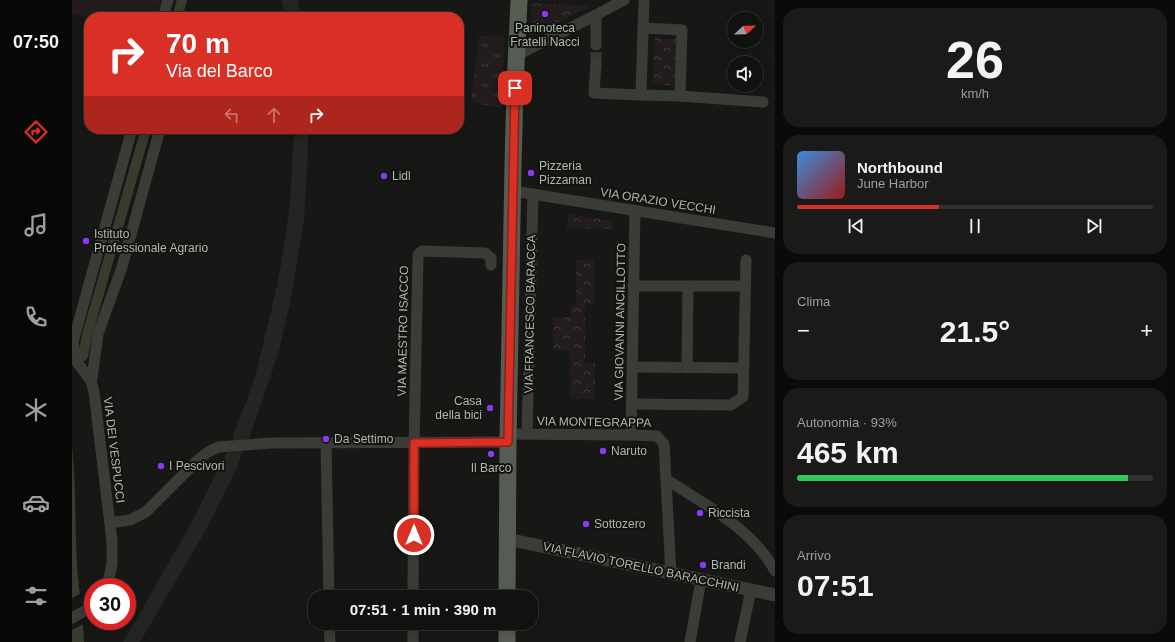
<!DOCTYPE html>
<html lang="it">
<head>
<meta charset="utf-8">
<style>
  body { margin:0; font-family:Helvetica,sans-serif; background:#1a1b19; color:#f1f3f6; height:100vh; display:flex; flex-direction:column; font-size:15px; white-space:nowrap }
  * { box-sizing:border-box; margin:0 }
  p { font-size:13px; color:#9c9e9f }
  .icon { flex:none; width:22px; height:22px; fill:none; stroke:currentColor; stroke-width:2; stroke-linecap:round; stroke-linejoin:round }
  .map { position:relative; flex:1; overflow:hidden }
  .drawer { display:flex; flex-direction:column; gap:8px; padding:8px; background:#090a09; width:400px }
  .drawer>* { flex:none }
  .guide { position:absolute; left:12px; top:12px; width:380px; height:122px; border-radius:16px; box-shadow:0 2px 10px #0003,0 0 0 1px #303230; background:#d93025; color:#fff; overflow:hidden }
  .needle { width:26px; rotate:68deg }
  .tools { position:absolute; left:655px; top:12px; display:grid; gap:8px }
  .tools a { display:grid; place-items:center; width:36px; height:36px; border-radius:50%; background:#111210; box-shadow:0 2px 10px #0003,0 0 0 1px #303230; font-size:20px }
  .speed { position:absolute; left:12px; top:578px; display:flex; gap:8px; font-size:20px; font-weight:700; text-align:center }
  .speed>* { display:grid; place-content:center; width:52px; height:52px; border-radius:50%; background:#111210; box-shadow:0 2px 10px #0003,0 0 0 1px #303230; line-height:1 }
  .speed .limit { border:6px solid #d22; background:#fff; color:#111 }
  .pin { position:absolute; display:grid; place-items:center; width:34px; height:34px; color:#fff; margin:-17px; border-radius:8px; box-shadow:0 2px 6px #0006 }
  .me { position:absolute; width:44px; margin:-22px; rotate:0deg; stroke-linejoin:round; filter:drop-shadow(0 0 3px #0008) }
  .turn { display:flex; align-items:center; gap:14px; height:84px; padding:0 16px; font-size:18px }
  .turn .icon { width:52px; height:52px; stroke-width:2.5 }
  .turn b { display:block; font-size:28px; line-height:34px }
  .lanes { display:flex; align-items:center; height:38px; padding:0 16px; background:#0003; justify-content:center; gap:20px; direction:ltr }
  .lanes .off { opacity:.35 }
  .big { font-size:30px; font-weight:600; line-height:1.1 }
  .drawer .tile { flex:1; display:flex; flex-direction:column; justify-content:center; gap:6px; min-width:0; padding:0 14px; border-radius:16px; background:#1a1b19 }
  .drawer .dial { align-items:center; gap:0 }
  .dial b { font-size:52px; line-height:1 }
  .song { display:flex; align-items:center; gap:12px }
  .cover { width:48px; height:48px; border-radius:6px; background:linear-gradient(135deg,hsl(210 70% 55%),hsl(0 70% 35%)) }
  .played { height:4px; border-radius:2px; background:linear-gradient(90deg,#d93025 40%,#303230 40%) }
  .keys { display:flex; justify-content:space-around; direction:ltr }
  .heat { display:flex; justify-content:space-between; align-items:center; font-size:22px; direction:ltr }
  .charge { height:6px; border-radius:3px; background:linear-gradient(90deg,#34c759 93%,#303230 0) }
  .trip { position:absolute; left:236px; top:590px; width:230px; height:40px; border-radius:16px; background:#111210; box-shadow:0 2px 10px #0003,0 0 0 1px #303230; font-weight:600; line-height:40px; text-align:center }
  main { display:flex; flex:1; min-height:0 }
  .dock { display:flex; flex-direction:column; width:72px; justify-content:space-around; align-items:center; background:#070706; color:#9c9e9f }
  .dock .icon { width:28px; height:28px }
  .dock .current { color:#d93025 }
  .dock b { font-size:18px; color:#f1f3f6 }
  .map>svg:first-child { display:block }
</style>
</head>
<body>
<main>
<nav class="dock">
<b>07:50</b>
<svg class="icon current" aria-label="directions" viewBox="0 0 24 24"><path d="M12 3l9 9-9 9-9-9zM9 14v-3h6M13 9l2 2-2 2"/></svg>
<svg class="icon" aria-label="music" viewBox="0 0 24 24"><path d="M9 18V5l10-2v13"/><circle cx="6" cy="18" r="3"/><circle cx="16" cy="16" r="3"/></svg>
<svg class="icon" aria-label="phone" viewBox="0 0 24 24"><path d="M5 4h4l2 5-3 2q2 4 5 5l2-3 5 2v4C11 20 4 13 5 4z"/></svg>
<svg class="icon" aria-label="climate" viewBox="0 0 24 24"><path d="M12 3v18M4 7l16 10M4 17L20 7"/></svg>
<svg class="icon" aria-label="car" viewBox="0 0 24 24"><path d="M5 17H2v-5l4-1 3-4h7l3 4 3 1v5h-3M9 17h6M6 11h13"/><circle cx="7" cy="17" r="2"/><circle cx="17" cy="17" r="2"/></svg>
<svg class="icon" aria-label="filters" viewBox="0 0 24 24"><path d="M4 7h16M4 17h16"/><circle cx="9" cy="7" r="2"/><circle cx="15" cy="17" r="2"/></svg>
</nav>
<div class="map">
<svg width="703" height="642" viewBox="0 0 703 642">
  <defs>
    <pattern id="grass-tufts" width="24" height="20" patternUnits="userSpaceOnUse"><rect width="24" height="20" fill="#231c1d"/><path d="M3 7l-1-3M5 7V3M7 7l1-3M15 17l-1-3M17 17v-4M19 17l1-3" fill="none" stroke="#413b3b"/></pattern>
    <pattern id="forest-crowns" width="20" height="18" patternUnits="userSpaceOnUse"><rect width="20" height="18" fill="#231c1d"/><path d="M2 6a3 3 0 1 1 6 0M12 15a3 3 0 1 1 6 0" fill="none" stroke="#413b3b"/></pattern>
  </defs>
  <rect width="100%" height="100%" fill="#171816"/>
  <g fill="#232522">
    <polygon points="210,0 226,0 229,17 213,17"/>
    <polygon points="222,129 236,129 235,174 232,220 218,303 206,354 193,393 177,438 173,442 165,468 135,528 68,642 51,642 120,522 150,461 157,451 161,443 162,432 176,397 185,369 202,299 209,265 218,204"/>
  </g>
  <polygon fill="url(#grass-tufts)" points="407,36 433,37 430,108 408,104 399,98"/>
  <g fill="url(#forest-crowns)">
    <polygon points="459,3 516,6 516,8 458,36"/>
    <polygon points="583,38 605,39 603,86 581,84"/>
    <polygon points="496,214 541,221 540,229 495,228"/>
    <polygon points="504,260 522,260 522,304 513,305 513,363 523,363 523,399 498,399 498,351 481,350 481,317 499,317 499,305 504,305"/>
  </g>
  <polygon fill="#231c1d" points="0,0 89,0 84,17 20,17 0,14"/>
  <path fill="#383c2d" d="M0 446C4 486 3 526 5 566 7 591 11 616 12 642H0Z"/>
  <polygon fill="#171816" points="10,593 13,623 0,630 0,598"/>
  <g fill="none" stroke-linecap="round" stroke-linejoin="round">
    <g stroke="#383c2d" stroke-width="10">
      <polyline points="105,17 110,0"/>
      <polyline points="11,356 15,335 74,129"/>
    </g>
    <polyline stroke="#363833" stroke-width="11" stroke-dasharray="11 5.5" stroke-linecap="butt" points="524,63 524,45"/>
    <g stroke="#3a3d37" stroke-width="11">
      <polyline points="524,15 524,45"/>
      <polyline points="91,17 96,0"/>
      <polyline points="571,28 610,30 608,96"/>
      <polyline points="445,55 524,15 552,0"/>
      <polyline points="524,63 522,93 569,95 572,0"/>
      <polyline points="569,95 608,96 691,102"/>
      <polyline points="441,191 703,233"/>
      <polyline points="561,286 673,286"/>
      <polyline points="560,367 672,368"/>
      <polyline points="615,368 616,286"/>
      <polyline points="19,381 20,378 26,334 50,267 88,129"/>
      <polyline points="560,404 659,405 671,397 674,260"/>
      <path d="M436 434 559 435 585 436 592 444 594 479C634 506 680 528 703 571"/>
      <polyline points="455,434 461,194"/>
      <polyline points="559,435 563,210"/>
      <polyline points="254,444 257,597"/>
      <polyline points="594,479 599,574"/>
      <polyline points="38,523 58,520 74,512 126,460 136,452 146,447 200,443 436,442"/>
      <polyline points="35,587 40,564 40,541 22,392 19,381 5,362 1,342 60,129"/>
      <polyline points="341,597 342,447 346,255 350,251 413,253 419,258 419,265"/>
      <polyline points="0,618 21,606"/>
      <polyline points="257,623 258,642"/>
      <polyline points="341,642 341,623"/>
      <polyline points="618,642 629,580"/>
      <polyline points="668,642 679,590"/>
    </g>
    <polyline stroke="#3a3d37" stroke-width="13" points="435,539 703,595"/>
    <g stroke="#575c53" stroke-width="17">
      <polyline points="435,597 436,442 441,166 443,88 447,0"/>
      <polyline points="435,642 435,623"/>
    </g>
  </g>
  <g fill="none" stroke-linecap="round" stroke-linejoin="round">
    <g stroke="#8d1f18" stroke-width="10">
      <polyline id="route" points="342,535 342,443 436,442 443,88"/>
    </g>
    <use href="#route" stroke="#d93025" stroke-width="7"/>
  </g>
  <g fill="#8a39ed" stroke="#121311" stroke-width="1.5">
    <circle cx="473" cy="14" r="4"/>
    <circle cx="459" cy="173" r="4"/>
    <circle cx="312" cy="176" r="4"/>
    <circle cx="14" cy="241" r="4"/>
    <circle cx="418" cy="408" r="4"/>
    <circle cx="254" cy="439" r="4"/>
    <circle cx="531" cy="451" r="4"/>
    <circle cx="419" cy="454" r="4"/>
    <circle cx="89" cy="466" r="4"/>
    <circle cx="628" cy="513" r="4"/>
    <circle cx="514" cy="524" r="4"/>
    <circle cx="631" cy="565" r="4"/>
  </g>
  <g text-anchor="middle" stroke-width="4" stroke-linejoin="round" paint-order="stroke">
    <g font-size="12" fill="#b1b8a9" stroke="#121311" text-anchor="start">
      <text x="473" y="32" text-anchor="middle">Paninoteca<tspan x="473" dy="14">Fratelli Nacci</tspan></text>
      <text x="467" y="170">Pizzeria<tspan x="467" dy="14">Pizzaman</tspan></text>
      <text x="320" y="180">Lidl</text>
      <text x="22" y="238">Istituto<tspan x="22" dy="14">Professionale Agrario</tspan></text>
      <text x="410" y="405" text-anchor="end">Casa<tspan x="410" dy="14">della bici</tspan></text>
      <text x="262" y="443">Da Settimo</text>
      <text x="539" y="455">Naruto</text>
      <text x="97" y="470">I Pescivori</text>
      <text x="419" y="472" text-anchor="middle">Il Barco</text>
      <text x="636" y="517">Riccista</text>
      <text x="522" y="528">Sottozero</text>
      <text x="639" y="569">Brandi</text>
    </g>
    <g font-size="12" fill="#b1b8a9" stroke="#121311">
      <text transform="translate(586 201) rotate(9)" y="4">VIA ORAZIO VECCHI</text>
      <text transform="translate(458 314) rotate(-89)" y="4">VIA FRANCESCO BARACCA</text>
      <text transform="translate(548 322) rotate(-89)" y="4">VIA GIOVANNI ANCILLOTTO</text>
      <text transform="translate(331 331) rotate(-89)" y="4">VIA MAESTRO ISACCO</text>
      <text transform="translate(522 422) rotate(1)" y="4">VIA MONTEGRAPPA</text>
      <text transform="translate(42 450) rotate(83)" y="4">VIA DEI VESPUCCI</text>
      <text transform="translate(569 567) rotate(12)" y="4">VIA FLAVIO TORELLO BARACCHINI</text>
    </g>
  </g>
</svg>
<div class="tools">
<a><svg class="needle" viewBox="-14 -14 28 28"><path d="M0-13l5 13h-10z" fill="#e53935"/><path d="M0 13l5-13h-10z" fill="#9c9e9f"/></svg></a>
<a><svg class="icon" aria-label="sound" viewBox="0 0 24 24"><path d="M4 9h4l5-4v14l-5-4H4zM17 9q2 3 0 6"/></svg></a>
</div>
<div class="speed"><div class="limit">30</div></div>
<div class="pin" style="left:443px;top:88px;background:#d93025"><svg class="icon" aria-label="arrive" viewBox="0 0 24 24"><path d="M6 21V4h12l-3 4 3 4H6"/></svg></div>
<svg class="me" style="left:342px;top:535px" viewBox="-20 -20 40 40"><circle r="17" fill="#d93025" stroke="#fff" stroke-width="3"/><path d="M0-11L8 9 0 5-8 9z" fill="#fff"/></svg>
<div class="trip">07:51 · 1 min · 390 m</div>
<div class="guide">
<div class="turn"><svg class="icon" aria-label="right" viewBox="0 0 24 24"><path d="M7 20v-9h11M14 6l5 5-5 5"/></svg><div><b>70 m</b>Via del Barco</div></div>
<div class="lanes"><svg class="icon off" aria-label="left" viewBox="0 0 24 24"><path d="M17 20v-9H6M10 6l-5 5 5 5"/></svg><svg class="icon off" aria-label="ahead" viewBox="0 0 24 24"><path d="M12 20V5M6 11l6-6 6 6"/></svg><svg class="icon" aria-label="right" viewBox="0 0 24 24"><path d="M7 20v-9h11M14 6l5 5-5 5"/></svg></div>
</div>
</div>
<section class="drawer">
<div class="tile dial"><b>26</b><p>km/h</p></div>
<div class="tile">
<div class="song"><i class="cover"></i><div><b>Northbound</b><p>June Harbor</p></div></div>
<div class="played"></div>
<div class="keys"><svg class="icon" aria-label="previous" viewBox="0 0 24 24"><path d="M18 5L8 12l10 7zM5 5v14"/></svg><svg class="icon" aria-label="pause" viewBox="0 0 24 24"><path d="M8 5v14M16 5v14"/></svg><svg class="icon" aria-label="next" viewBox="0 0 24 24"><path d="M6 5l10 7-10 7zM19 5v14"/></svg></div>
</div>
<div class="tile"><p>Clima</p>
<div class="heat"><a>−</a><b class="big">21.5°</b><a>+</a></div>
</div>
<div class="tile"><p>Autonomia · 93%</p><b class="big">465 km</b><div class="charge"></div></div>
<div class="tile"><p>Arrivo</p><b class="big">07:51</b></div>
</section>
</main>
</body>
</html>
